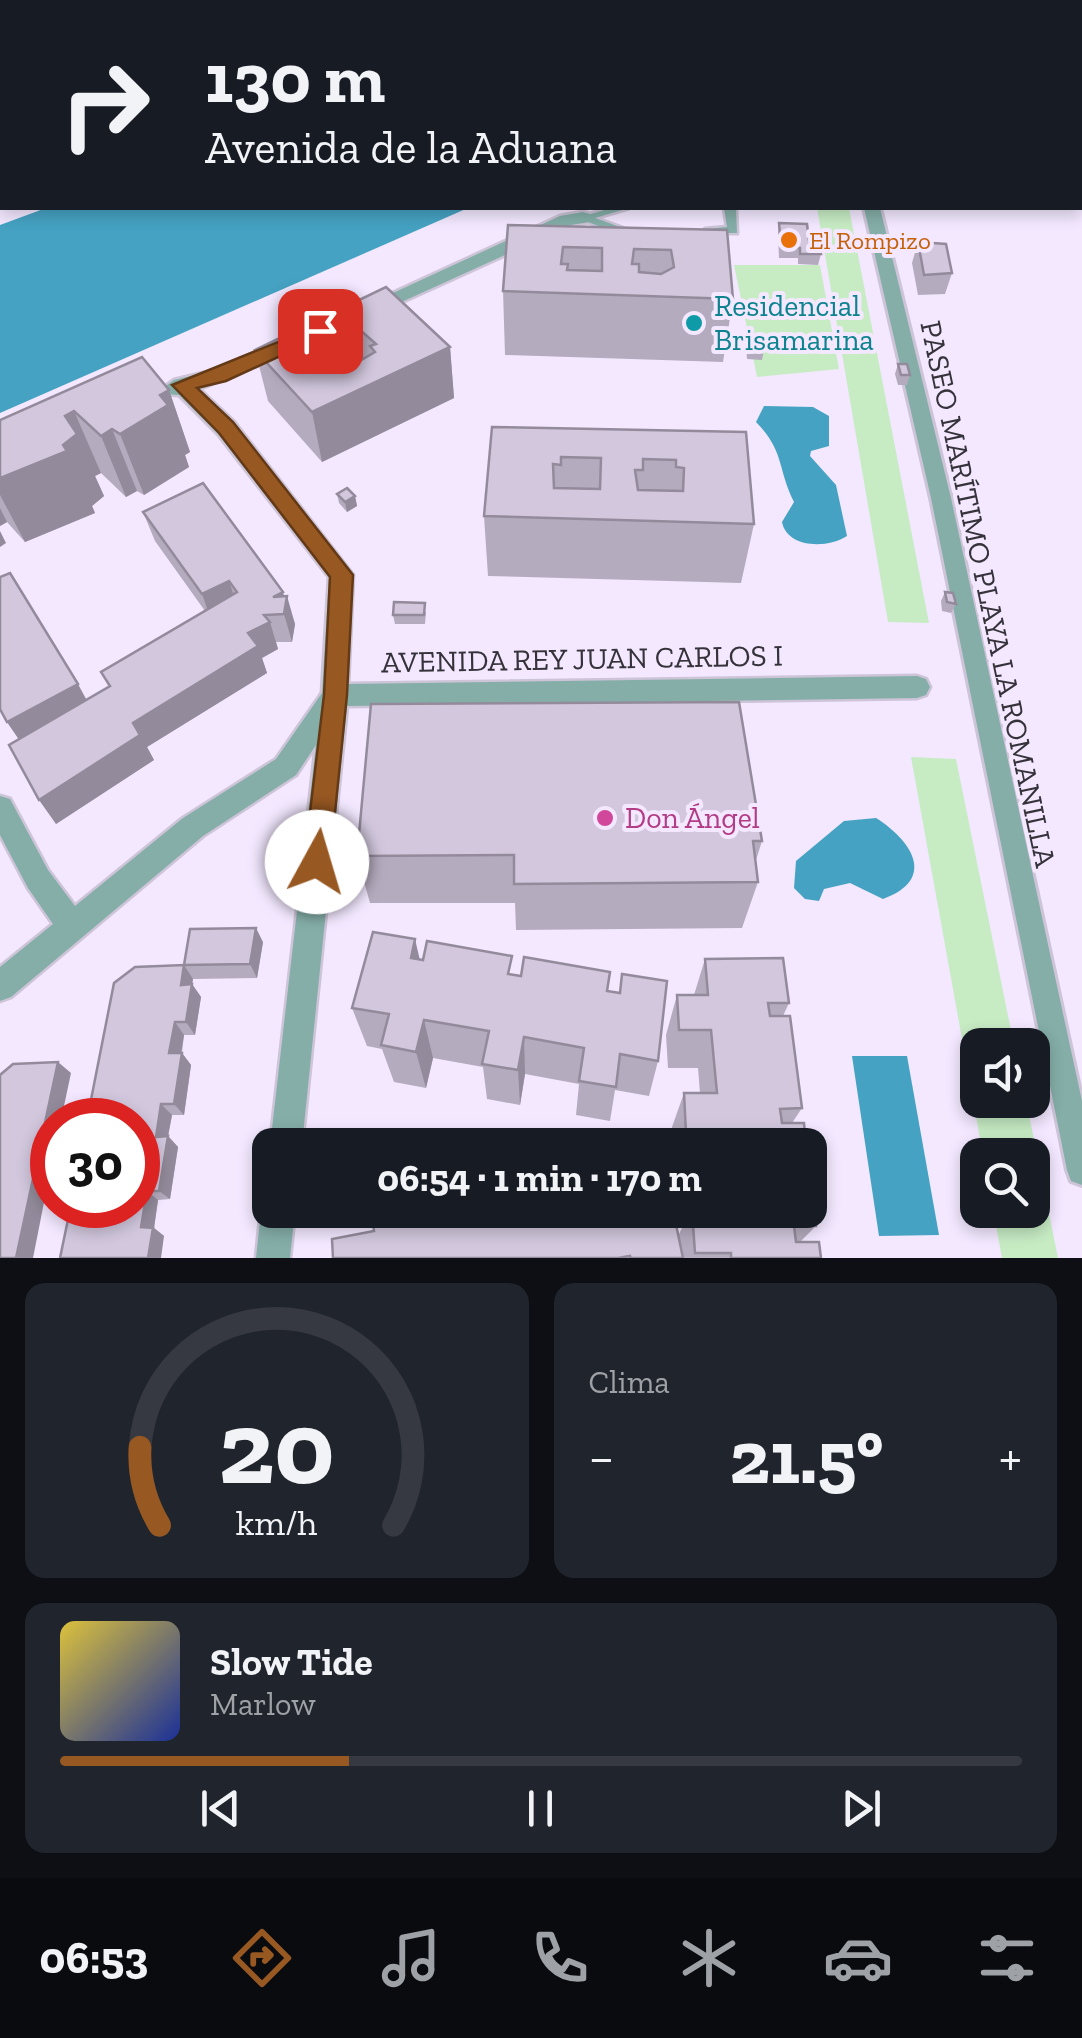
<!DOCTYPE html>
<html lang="es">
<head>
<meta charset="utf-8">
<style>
  body { margin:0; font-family:"Zilla Slab",serif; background:#20242c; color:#f1f3f6; height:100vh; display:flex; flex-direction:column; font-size:38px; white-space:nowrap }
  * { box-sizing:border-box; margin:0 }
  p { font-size:32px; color:#9ea1a6 }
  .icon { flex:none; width:55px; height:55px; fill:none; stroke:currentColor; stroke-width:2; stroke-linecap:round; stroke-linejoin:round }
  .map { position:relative; height:1258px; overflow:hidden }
  .drawer { display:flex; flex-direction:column; gap:25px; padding:25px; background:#0d0f14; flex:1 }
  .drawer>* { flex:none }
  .guide { position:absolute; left:0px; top:0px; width:1082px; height:210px; box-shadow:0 5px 15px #0003; background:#171b24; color:#f1f3f6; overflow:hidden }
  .tools { position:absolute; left:960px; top:1028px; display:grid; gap:20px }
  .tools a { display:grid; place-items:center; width:90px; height:90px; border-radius:20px; background:#171b24; box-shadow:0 5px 15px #0003; font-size:50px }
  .speed { position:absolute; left:30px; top:1098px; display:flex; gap:20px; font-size:50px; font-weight:700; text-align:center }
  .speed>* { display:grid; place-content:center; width:130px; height:130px; border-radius:50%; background:#171b24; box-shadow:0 5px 15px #0003; line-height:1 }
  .speed .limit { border:15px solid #d22; background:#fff; color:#111 }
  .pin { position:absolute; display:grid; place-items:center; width:85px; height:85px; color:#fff; margin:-42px; border-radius:20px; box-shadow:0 5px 15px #0006 }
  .me { position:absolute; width:110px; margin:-55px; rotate:6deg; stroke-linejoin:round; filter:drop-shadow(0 0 8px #0008) }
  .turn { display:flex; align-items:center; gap:35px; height:210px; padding:0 40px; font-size:45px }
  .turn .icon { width:130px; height:130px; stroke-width:2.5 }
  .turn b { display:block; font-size:70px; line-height:85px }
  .big { font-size:75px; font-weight:700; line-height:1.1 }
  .drawer .card { flex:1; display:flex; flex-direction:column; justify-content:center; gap:15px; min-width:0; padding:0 35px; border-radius:20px; background:#20242c }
  .drawer .dial { align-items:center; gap:0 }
  .dial svg { height:260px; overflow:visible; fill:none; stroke:#363941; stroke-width:7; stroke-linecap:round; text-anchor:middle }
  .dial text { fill:#f1f3f6; stroke:none }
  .song { display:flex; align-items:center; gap:30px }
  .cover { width:120px; height:120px; border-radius:15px; background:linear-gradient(135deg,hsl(50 70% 55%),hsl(230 70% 35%)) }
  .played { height:10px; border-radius:5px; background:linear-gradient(90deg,#985822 30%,#363941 30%) }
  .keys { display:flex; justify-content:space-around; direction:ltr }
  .heat { display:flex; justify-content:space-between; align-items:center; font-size:55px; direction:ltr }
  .drawer .tiles { flex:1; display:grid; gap:25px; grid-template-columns:1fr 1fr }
  .card:last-child { grid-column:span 2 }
  .trip { position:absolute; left:252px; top:1128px; width:575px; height:100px; border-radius:20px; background:#171b24; box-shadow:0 5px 15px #0003; font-weight:700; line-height:100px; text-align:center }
  .tab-bar { display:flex; height:160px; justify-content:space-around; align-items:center; background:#090b0e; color:#9ea1a6 }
  .tab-bar .icon { width:70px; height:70px }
  .tab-bar .on { color:#985822 }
  .tab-bar b { font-size:45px; color:#f1f3f6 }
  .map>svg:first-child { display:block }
</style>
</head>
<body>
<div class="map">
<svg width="1082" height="1258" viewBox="0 0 1082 1258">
  <rect width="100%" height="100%" fill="#f3e8ff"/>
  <g fill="#c7ecc4">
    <polygon points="817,208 849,208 929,623 888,622"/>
    <polygon points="734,265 820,265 839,369 757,377"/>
    <polygon points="911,757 956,759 1014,1045 978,1045 978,1100 1026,1100 1058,1258 1002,1258 993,1210 1032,1210 1032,1155 983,1155"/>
  </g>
  <g fill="#45a2c2">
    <polygon points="591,0 1082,0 1082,141 1080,2 584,2"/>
    <polygon points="46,208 468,208 0,413 0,225"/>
    <path d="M764 406 813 407 829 416V446L811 451 810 456 836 485 847 536C827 549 787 548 782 522L794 502C777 468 785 452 756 422Z"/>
    <path d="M876 818C911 840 938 879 883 899L850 883 824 889 819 901 805 899 794 888 796 861 844 821Z"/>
    <polygon points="852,1056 907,1056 939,1235 879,1236"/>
  </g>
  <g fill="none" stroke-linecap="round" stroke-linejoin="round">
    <g stroke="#cdc4d8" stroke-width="5">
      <g id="service">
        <polygon points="611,208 629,208 595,218 631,231 631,235 623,235 577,218"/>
        <polygon points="724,208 736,208 737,233 705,233 705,229 727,227"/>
      </g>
    </g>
    <g stroke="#cdc4d8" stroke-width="6">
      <polygon id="pedestrian" points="864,208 880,208 951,498 1082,1101 1082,1185 1071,1181 1067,1170 931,498"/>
    </g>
    <g stroke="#cdc4d8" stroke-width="5">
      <g id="minor">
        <polygon points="583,212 590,214 590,222 571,225 373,315 366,317 356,310 560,216"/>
        <polygon points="289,338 299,345 296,350 199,389 234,422 353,575 348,684 917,676 926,679 930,687 926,695 917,698 347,706 302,1145 270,1146 316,745 296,775 203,836 11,997 0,1001 0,967 53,924 28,888 0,835 0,796 10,799 48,870 75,906 183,818 276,759 322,693 329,577 218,434 179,395 165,394 162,389 174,380 212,371"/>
        <polygon points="270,1196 270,1210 295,1210 290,1258 256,1258 261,1210"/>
      </g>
    </g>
    <use href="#service" fill="#85aea8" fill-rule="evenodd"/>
    <use href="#pedestrian" fill="#85aea8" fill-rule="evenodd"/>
    <use href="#minor" fill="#85aea8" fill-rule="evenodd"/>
  </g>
  <g fill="#b5abbe">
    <polygon points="779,223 810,248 821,254 818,265 798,264 798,258 779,258 778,234"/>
    <polygon points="508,225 727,230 733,299 723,362 505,355 503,291"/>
    <polygon points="918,242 952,273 945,294 918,295 912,263"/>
    <polygon points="386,287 450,347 454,398 322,462 268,401 255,350"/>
    <polygon points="747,335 764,350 762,360 747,359 746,345"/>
    <polygon points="898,364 910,375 907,385 898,385 895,374"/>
    <polygon points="169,390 190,452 185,455 189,467 144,495 137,491 126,497 101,473 95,476 104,496 92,506 95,513 25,542 7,522 0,526 0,420"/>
    <polygon points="492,427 746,432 754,524 741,583 488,576 484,516"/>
    <polygon points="337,494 355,496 357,506 347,512 339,503"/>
    <polygon points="143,512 284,596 295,624 292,642 276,642 278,649 262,658 267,673 147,747 154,760 56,824 19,739 7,722 87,700 109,687 101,672 205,611 155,541"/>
    <polygon points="945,592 956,604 951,613 942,611 941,601"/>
    <polygon points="426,612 425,624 395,624 393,615"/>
    <polygon points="762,841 756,860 758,882 742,928 516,930 515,903 370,903 357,856"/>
    <polygon points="263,942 257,978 193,979 192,984 201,997 195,1035 184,1035 182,1053 191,1065 184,1115 172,1115 168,1136 178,1147 170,1199 158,1200 154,1228 164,1236 60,1258 184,965"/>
    <polygon points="420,959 607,991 658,1061 649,1096 615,1090 610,1121 576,1115 579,1084 525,1074 520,1105 487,1099 483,1067 433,1058 426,1088 394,1082 382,1049 367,1046 352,1008"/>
    <polygon points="705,959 789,1003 783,1016 802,1108 792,1123 806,1145 673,1145 672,1127 684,1093 700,1093 698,1068 668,1068 666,1035 677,995 694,995"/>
    <polygon points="371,1210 418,1210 421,1222 679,1240 679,1234 691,1210 816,1226 800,1242 821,1258 333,1258 374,1231"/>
  </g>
  <g fill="#938b9b">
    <polygon points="200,0 243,0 241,2 198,2"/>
    <polygon points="333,0 398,0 398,2 325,2"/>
    <polygon points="359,329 367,381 335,396 326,345"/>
    <polygon points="450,347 454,398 322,462 312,412"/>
    <polygon points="169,390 190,452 185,455 189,467 144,495 120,434 160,395"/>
    <polygon points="74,411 101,473 95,476 104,496 92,506 95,513 25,542 0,495 0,478 63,445 65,416"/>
    <polygon points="112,429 137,491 126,497 101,436"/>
    <polygon points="355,496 357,506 347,512 345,502"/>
    <polygon points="0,508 7,522 0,526"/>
    <polygon points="0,531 6,543 0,547"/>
    <polygon points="229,581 238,608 212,622 202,594"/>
    <polygon points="283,592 286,603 287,596 295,624 292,642 284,614 273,597"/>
    <polygon points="270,622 278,649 262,658 267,673 147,747 154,760 56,824 39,800 133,723 248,633"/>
    <polygon points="78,684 92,710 24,747 7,722"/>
    <polygon points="256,928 263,942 257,978 250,964"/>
    <polygon points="415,939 425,982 411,958"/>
    <polygon points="184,965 193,979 192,984 201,997 195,1035 186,1022 181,985"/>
    <polygon points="424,1020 433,1058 426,1088 416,1052"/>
    <polygon points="175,1022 184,1035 179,1065 169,1053"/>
    <polygon points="524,1037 525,1074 520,1105 518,1070"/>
    <polygon points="182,1053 191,1065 184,1115 174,1104"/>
    <polygon points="58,1062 71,1073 61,1120 52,1120 52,1162 33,1258 16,1258"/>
    <polygon points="161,1104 172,1115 166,1147 156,1137"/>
    <polygon points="168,1136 178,1147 170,1199 159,1191"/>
    <polygon points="147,1191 158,1200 154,1228 164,1236 161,1258 148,1258 141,1227"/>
    <polygon points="411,1210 418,1210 420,1213 423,1248 412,1224"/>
  </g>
  <g fill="#d2c7dd" stroke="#938b9b" stroke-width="2.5" fill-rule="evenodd">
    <polygon points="152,0 200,0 198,2 150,2"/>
    <polygon points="270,0 333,0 325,2 263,2"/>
    <polygon points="779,223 807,224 810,248 820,249 821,254 800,254 800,248 781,247"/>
    <path d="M508 225 727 230 733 299 503 291ZM563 247 602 248V271L567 270 568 264H561ZM634 249 671 250 674 267 661 274 639 272V264H632Z"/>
    <polygon points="918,242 946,244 952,273 924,275"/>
    <path d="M386 287 450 347 312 412 255 350ZM359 329 376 344 370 346 375 352 358 362 339 361 326 345Z"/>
    <polygon points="747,335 763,335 764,350 749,349"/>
    <polygon points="142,357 169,390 160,395 168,405 120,434 112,429 101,436 74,411 65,416 77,434 63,445 67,451 0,478 0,420"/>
    <polygon points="898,364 907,364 910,375 901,375"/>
    <path d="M492 427 746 432 754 524 484 516ZM561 457 601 458 600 489 554 488 553 464 561 465ZM643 459 676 460V467L684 468 683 491 638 490 635 470H643Z"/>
    <polygon points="203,483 283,592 273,597 287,596 284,614 264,615 270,622 248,633 258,646 133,723 140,735 39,800 9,745 110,686 101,672 237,592 229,581 202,594 143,512"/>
    <polygon points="347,488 355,496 345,502 337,494"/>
    <polygon points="10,573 78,684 7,722 0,709 0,577"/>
    <polygon points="945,592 953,593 956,604 947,602"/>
    <polygon points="394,602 425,603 424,615 393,615"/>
    <polygon points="739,702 762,841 753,841 758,882 514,884 514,855 357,856 371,704"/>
    <polygon points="256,928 250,964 184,965 190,929"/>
    <polygon points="373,932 415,939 411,958 423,960 427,941 512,956 508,974 521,976 524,957 610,972 607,991 620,993 622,974 667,981 658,1061 620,1054 616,1087 579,1081 584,1048 524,1037 518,1070 482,1064 489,1031 424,1020 416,1052 381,1045 389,1014 352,1008"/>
    <polygon points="783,958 789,1003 768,1003 770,1016 790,1016 802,1108 780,1109 782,1123 804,1123 806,1145 721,1145 720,1133 686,1133 684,1093 717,1093 711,1030 679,1030 677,995 708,995 705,959"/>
    <polygon points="184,965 181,985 192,984 186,1022 175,1022 169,1053 182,1053 174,1104 161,1104 156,1137 168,1136 159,1191 147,1191 141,1227 153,1228 148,1258 60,1258 71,1205 138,1205 138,1120 87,1120 114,983 135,967"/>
    <polygon points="58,1062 16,1258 0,1258 0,1075 13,1064"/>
    <polygon points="810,1175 816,1226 794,1226 796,1242 819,1242 821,1258 731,1258 731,1253 695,1253 692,1210 810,1210"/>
    <polygon points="371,1210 411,1210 412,1224 481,1210 673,1210 683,1258 631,1258 630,1256 618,1258 333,1258 332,1239 374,1231"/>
  </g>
  <polygon fill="#985822" stroke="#633916" stroke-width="2.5" points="320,325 326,327 326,335 226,381 197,388 233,422 353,575 347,695 330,862 326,870 317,874 308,870 304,862 324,695 330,577 219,433 172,385"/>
  <circle fill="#e8710a" stroke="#f3e8ff" stroke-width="4" cx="789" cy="240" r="10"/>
  <circle fill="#0f9aa8" stroke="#f3e8ff" stroke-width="4" cx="694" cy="323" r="10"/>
  <circle fill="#d1479c" stroke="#f3e8ff" stroke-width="4" cx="605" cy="818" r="10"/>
  <g text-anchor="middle" stroke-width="8" stroke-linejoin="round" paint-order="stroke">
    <g font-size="25" fill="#c56008" stroke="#f3e8ff" text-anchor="start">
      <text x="809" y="249">El Rompizo</text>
    </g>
    <g font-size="30" fill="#0d838f" stroke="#f3e8ff" text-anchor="start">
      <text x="714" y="316">Residencial<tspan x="714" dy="34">Brisamarina</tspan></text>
    </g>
    <g font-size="30" fill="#36323a" stroke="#f3e8ff">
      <text transform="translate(988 594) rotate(78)" y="10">PASEO MARÍTIMO PLAYA LA ROMANILLA</text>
      <text transform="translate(582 659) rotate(-1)" y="10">AVENIDA REY JUAN CARLOS I</text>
    </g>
    <g font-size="30" fill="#b23c85" stroke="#f3e8ff" text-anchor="start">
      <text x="625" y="828">Don Ángel</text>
    </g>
  </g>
</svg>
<div class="tools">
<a><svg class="icon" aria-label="sound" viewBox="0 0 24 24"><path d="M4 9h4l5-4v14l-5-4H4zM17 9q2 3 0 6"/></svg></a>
<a><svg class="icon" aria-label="search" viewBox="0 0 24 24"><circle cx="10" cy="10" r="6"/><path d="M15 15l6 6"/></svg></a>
</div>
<div class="speed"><div class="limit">30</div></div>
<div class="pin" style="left:320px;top:331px;background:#d93025"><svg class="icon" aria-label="arrive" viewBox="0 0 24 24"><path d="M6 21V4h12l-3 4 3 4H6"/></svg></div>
<svg class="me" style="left:317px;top:862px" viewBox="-20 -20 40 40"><circle r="19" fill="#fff"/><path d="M0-13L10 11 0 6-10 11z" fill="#985822"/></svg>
<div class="trip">06:54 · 1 min · 170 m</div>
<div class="guide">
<div class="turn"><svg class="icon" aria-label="right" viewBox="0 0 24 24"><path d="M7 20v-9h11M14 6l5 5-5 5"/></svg><div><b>130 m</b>Avenida de la Aduana</div></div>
</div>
</div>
<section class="drawer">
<div class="tiles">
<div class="card dial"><svg viewBox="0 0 100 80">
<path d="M14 69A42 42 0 1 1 86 69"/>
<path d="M14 69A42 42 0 0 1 8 45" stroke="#985822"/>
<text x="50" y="56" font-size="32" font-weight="700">20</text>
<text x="50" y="72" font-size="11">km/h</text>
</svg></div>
<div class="card"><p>Clima</p>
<div class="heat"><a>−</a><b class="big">21.5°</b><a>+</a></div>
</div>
<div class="card">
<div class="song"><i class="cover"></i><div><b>Slow Tide</b><p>Marlow</p></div></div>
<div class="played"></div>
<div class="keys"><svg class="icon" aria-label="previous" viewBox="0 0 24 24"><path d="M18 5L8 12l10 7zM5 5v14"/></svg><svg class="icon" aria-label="pause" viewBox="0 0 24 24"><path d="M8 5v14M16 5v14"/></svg><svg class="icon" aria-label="next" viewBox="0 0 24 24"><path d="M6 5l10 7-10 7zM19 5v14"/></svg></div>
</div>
</div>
</section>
<nav class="tab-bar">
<b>06:53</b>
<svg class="icon on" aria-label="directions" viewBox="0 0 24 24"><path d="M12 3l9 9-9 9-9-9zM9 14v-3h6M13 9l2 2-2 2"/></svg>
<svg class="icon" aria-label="music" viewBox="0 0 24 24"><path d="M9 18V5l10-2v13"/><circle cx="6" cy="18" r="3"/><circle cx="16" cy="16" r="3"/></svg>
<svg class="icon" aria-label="phone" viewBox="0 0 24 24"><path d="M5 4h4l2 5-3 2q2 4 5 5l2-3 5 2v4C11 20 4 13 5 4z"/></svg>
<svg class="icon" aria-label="climate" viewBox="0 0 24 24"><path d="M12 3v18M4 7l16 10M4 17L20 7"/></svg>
<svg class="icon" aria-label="car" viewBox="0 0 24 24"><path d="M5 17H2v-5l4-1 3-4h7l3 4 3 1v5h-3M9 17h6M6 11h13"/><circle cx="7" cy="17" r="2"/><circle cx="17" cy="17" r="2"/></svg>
<svg class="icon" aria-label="filters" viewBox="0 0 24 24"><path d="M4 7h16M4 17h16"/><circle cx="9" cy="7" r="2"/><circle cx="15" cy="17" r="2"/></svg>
</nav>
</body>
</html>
